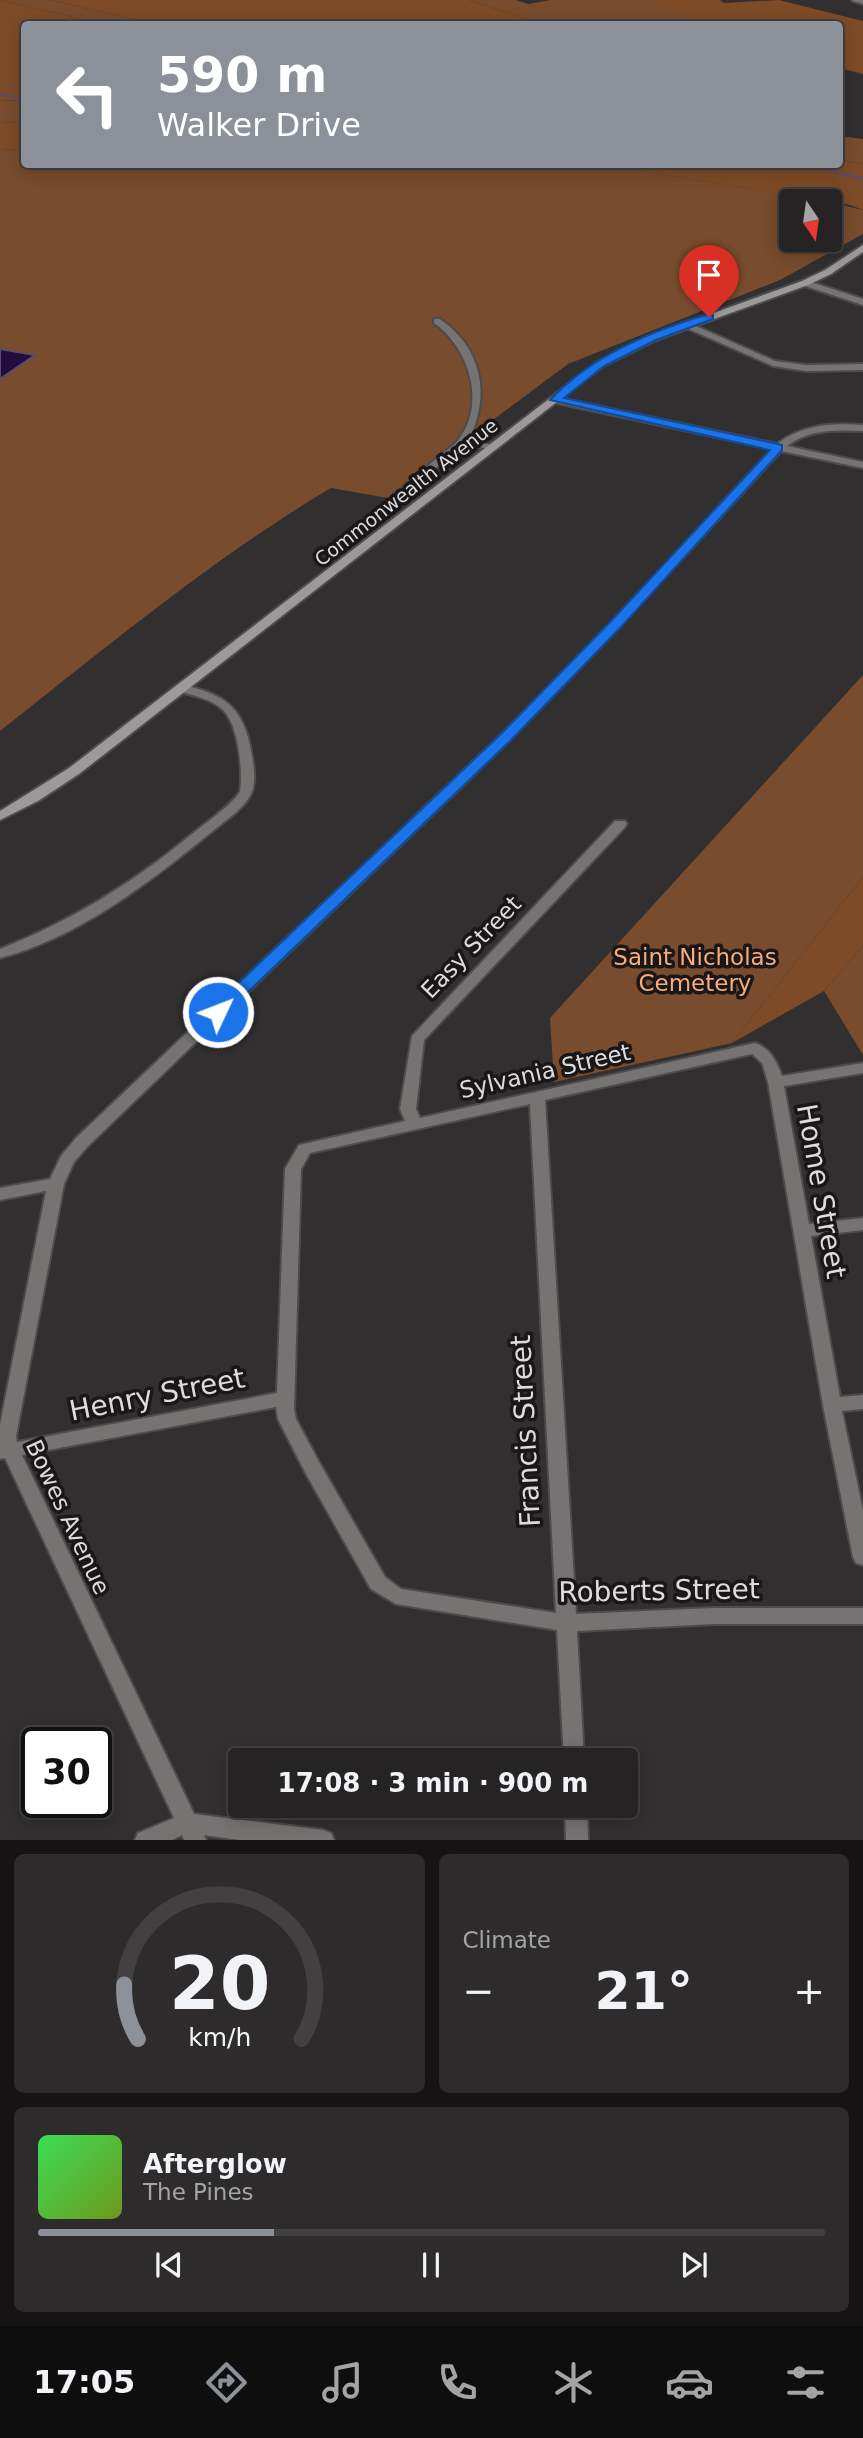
<!DOCTYPE html>
<html lang="en">
<head>
<meta charset="utf-8">
<style>
  body { margin:0; font-family:"DejaVu Sans",sans-serif; background:#2e2b2c; color:#f1f3f6; height:100vh; display:flex; flex-direction:column; font-size:26px; white-space:nowrap }
  * { box-sizing:border-box; margin:0 }
  p { font-size:23px; color:#a4a4a6 }
  .icon { flex:none; width:38px; height:38px; fill:none; stroke:currentColor; stroke-width:2; stroke-linecap:round; stroke-linejoin:round }
  .map { position:relative; height:1840px; overflow:hidden }
  .panel { display:flex; flex-direction:column; gap:14px; padding:14px; background:#151314; flex:1 }
  .panel>* { flex:none }
  .hud { position:absolute; left:21px; top:21px; width:822px; height:147px; border-radius:7px; box-shadow:0 4px 18px #0003,0 0 0 2px #424041; background:#8c9099; color:#fff; overflow:hidden }
  .needle { width:46px; rotate:167deg }
  .tools { position:absolute; left:779px; top:189px; display:grid; gap:14px }
  .tools a { display:grid; place-items:center; width:63px; height:63px; border-radius:7px; background:#262324; box-shadow:0 4px 18px #0003,0 0 0 2px #424041; font-size:35px }
  .speed { position:absolute; left:21px; top:1727px; display:flex; gap:14px; font-size:35px; font-weight:700; text-align:center }
  .speed>* { display:grid; place-content:center; width:91px; height:91px; border-radius:50%; background:#262324; box-shadow:0 4px 18px #0003,0 0 0 2px #424041; line-height:1 }
  .speed .limit { border:4px solid #111; border-radius:10px; background:#fff; color:#111 }
  .pin { position:absolute; display:grid; place-items:center; width:60px; height:60px; color:#fff; margin:-72px -30px; border-radius:50% 50% 50% 0; rotate:-45deg; box-shadow:0 0 7px #0007 }
  .pin .icon { rotate:45deg }
  .me { position:absolute; width:77px; margin:-38px; rotate:47deg; stroke-linejoin:round; filter:drop-shadow(0 0 5px #0008) }
  .turn { display:flex; align-items:center; gap:24px; height:147px; padding:0 21px; font-size:32px }
  .turn .icon { width:91px; height:91px; stroke-width:2.5 }
  .turn b { display:block; font-size:49px; line-height:60px }
  .big { font-size:52px; font-weight:800; line-height:1.1 }
  .panel .tile { flex:1; display:flex; flex-direction:column; justify-content:center; gap:10px; min-width:0; padding:0 24px; border-radius:10px; background:#2e2b2c }
  .panel .dial { align-items:center; gap:0 }
  .dial svg { height:182px; overflow:visible; fill:none; stroke:#424041; stroke-width:7; stroke-linecap:round; text-anchor:middle }
  .dial text { fill:#f1f3f6; stroke:none }
  .song { display:flex; align-items:center; gap:21px }
  .cover { width:84px; height:84px; border-radius:10px; background:linear-gradient(135deg,hsl(130 70% 55%),hsl(80 70% 35%)) }
  .played { height:7px; border-radius:4px; background:linear-gradient(90deg,#8c9099 30%,#424041 30%) }
  .keys { display:flex; justify-content:space-around; direction:ltr }
  .heat { display:flex; justify-content:space-between; align-items:center; font-size:38px; direction:ltr }
  .panel .tiles { flex:1; display:grid; gap:14px; grid-template-columns:1fr 1fr }
  .tile:last-child { grid-column:span 2 }
  .trip { position:absolute; left:228px; top:1748px; width:410px; height:70px; border-radius:7px; background:#262324; box-shadow:0 4px 18px #0003,0 0 0 2px #424041; font-weight:800; line-height:70px; text-align:center }
  .dock { display:flex; height:112px; justify-content:space-around; align-items:center; background:#0f0e0e; color:#a4a4a6 }
  .dock .icon { width:49px; height:49px }
  .dock .active { color:#8c9099 }
  .dock b { font-size:32px; color:#f1f3f6 }
  .map>svg:first-child { display:block }
</style>
</head>
<body>
<div class="map">
<svg width="863" height="1840" viewBox="0 0 863 1840">
  <rect width="100%" height="100%" fill="#322f30"/>
  <g fill="#784c2d">
    <polygon points="0,0 51,0 154,24 102,24"/>
    <polygon points="469,0 516,0 528,4 551,0 652,0 706,24 542,24"/>
    <polygon points="0,100 24,101 24,123 0,122"/>
    <polygon points="840,136 863,139 863,164 840,160"/>
    <path d="M24 149V164L605 165 827 201H791V240H830V202L863 210V234L780 280 568 364 388 498 331 488C213 558 108 646 0 731V150Z"/>
    <polygon points="863,675 863,877 732,1043 554,1082 550,1018"/>
    <polygon points="863,946 863,1055 824,991"/>
  </g>
  <g fill="#7d4b27">
    <polygon points="0,0 102,24 24,24 24,101 0,100"/>
    <polygon points="51,0 469,0 542,24 154,24"/>
    <polygon points="649,0 720,0 724,3 779,0 863,21 863,74 840,68 840,24 706,24"/>
    <polygon points="0,122 24,123 24,149 0,150"/>
    <polygon points="840,160 863,164 863,210 850,205 605,165 840,164"/>
    <polygon points="863,877 863,946 824,991 732,1043"/>
  </g>
  <polygon fill="#220e3d" stroke="#5a4c6d" stroke-width="2" points="0,349 35,355 0,379"/>
  <g fill="none" stroke-linecap="round" stroke-linejoin="round">
    <g stroke="#5a4c6d" stroke-width="2.5">
      <polyline points="0,95 24,97"/>
      <polyline points="809,164 863,179"/>
    </g>
    <g stroke="#4d4b4c" stroke-width="4">
      <g id="street">
        <polygon points="852,0 863,0 863,4 853,1"/>
        <polygon points="805,280 863,299 863,305 802,285 801,283"/>
        <path d="M434 319H440C482 348 491 395 469 439L499 447 494 450 465 444 396 501 392 500V496C408 483 423 470 438 457 445 451 454 446 459 439 487 402 468 347 434 323Z"/>
        <polygon points="687,322 775,361 806,365 863,364 863,370 806,371 773,366 684,327 684,323"/>
        <path d="M555 397 777 444C803 424 832 423 863 425V431C836 430 810 429 787 446L863 462V468L781 451 621 625 511 739 88 1146 74 1162 64 1184 16 1436 17 1442 277 1393 285 1169 299 1145 405 1121 400 1109 412 1036 615 821H625L627 824 625 827 424 1040 416 1109 420 1118 755 1043C770 1048 777 1062 782 1076L863 1063V1073L784 1086 809 1224 863 1218V1230L811 1236 840 1397 863 1395V1409L842 1411 863 1511V1565L856 1563 853 1557 823 1405 768 1082 762 1063 752 1054 545 1100 576 1614 714 1608H863V1624H714L577 1631 584 1760H564L557 1630 396 1604 371 1589 305 1472 278 1419 276 1407 22 1455 194 1814 323 1830 331 1833 334 1840H240L204 1835 206 1840H184L182 1835 172 1840H135L138 1833 174 1818 5 1458 0 1459V1425L46 1191 0 1200V1188L50 1179 61 1156 76 1138 503 733 613 621 772 449 552 402V398ZM530 1104 556 1613 401 1589 385 1577 319 1462 296 1419 294 1409 301 1169 310 1153Z"/>
        <path d="M181 684C218 694 239 701 249 741 252 756 258 780 251 794 243 810 223 822 209 834 150 882 76 939 0 958V949C71 921 133 883 192 834 208 821 227 809 240 792 243 771 239 726 223 710 212 699 192 695 177 691L175 688Z"/>
        <polygon points="565,1806 587,1806 588,1840 566,1840"/>
      </g>
    </g>
    <g stroke="#4d4b4c" stroke-width="4">
      <polygon id="secondary" points="863,245 863,252 831,274 808,285 656,340 603,366 79,774 38,801 0,820 0,811 69,768 597,362 650,336 802,281 825,270"/>
    </g>
    <use href="#street" fill="#757473" fill-rule="evenodd"/>
    <use href="#secondary" fill="#9c9a99" fill-rule="evenodd"/>
  </g>
  <path fill="#1a73e8" stroke="#114b97" stroke-width="2" d="M709 314 713 315V319L656 340 604 366 564 398 778 444 782 445V450L622 626 512 739 224 1015H212L210 1012 212 1008 502 733 612 620 770 450 550 400C590 357 653 330 709 314Z"/>
  <g text-anchor="middle" stroke-width="7" stroke-linejoin="round" paint-order="stroke">
    <g font-size="19" fill="#dddbdc" stroke="#191718">
      <text transform="translate(406 492) rotate(-38)" y="7">Commonwealth Avenue</text>
    </g>
    <g font-size="23" fill="#dddbdc" stroke="#191718">
      <text transform="translate(471 947) rotate(-46)" y="8">Easy Street</text>
      <text transform="translate(545 1071) rotate(-13)" y="8">Sylvania Street</text>
      <text transform="translate(68 1517) rotate(65)" y="8">Bowes Avenue</text>
    </g>
    <g font-size="23" fill="#faac78" stroke="#191718">
      <text x="695" y="965">Saint Nicholas<tspan x="695" dy="26">Cemetery</tspan></text>
    </g>
    <g font-size="28" fill="#dddbdc" stroke="#191718">
      <text transform="translate(822 1191) rotate(80)" y="10">Home Street</text>
      <text transform="translate(157 1394) rotate(-11)" y="10">Henry Street</text>
      <text transform="translate(525 1431) rotate(-93)" y="10">Francis Street</text>
      <text transform="translate(659 1590) rotate(-1)" y="10">Roberts Street</text>
    </g>
  </g>
</svg>
<div class="tools">
<a><svg class="needle" viewBox="-14 -14 28 28"><path d="M0-13l5 13h-10z" fill="#e53935"/><path d="M0 13l5-13h-10z" fill="#a4a4a6"/></svg></a>
</div>
<div class="speed"><div class="limit">30</div></div>
<div class="pin" style="left:709px;top:317px;background:#d93025"><svg class="icon" aria-label="arrive" viewBox="0 0 24 24"><path d="M6 21V4h12l-3 4 3 4H6"/></svg></div>
<svg class="me" style="left:218px;top:1012px" viewBox="-20 -20 40 40"><circle r="17" fill="#1a73e8" stroke="#fff" stroke-width="3"/><path d="M0-11L8 9 0 5-8 9z" fill="#fff"/></svg>
<div class="trip">17:08 · 3 min · 900 m</div>
<div class="hud">
<div class="turn"><svg class="icon" aria-label="left" viewBox="0 0 24 24"><path d="M17 20v-9H6M10 6l-5 5 5 5"/></svg><div><b>590 m</b>Walker Drive</div></div>
</div>
</div>
<section class="panel">
<div class="tiles">
<div class="tile dial"><svg viewBox="0 0 100 80">
<path d="M14 69A42 42 0 1 1 86 69"/>
<path d="M14 69A42 42 0 0 1 8 45" stroke="#8c9099"/>
<text x="50" y="56" font-size="32" font-weight="700">20</text>
<text x="50" y="72" font-size="11">km/h</text>
</svg></div>
<div class="tile"><p>Climate</p>
<div class="heat"><a>−</a><b class="big">21°</b><a>+</a></div>
</div>
<div class="tile">
<div class="song"><i class="cover"></i><div><b>Afterglow</b><p>The Pines</p></div></div>
<div class="played"></div>
<div class="keys"><svg class="icon" aria-label="previous" viewBox="0 0 24 24"><path d="M18 5L8 12l10 7zM5 5v14"/></svg><svg class="icon" aria-label="pause" viewBox="0 0 24 24"><path d="M8 5v14M16 5v14"/></svg><svg class="icon" aria-label="next" viewBox="0 0 24 24"><path d="M6 5l10 7-10 7zM19 5v14"/></svg></div>
</div>
</div>
</section>
<nav class="dock">
<b>17:05</b>
<svg class="icon active" aria-label="directions" viewBox="0 0 24 24"><path d="M12 3l9 9-9 9-9-9zM9 14v-3h6M13 9l2 2-2 2"/></svg>
<svg class="icon" aria-label="music" viewBox="0 0 24 24"><path d="M9 18V5l10-2v13"/><circle cx="6" cy="18" r="3"/><circle cx="16" cy="16" r="3"/></svg>
<svg class="icon" aria-label="phone" viewBox="0 0 24 24"><path d="M5 4h4l2 5-3 2q2 4 5 5l2-3 5 2v4C11 20 4 13 5 4z"/></svg>
<svg class="icon" aria-label="climate" viewBox="0 0 24 24"><path d="M12 3v18M4 7l16 10M4 17L20 7"/></svg>
<svg class="icon" aria-label="car" viewBox="0 0 24 24"><path d="M5 17H2v-5l4-1 3-4h7l3 4 3 1v5h-3M9 17h6M6 11h13"/><circle cx="7" cy="17" r="2"/><circle cx="17" cy="17" r="2"/></svg>
<svg class="icon" aria-label="filters" viewBox="0 0 24 24"><path d="M4 7h16M4 17h16"/><circle cx="9" cy="7" r="2"/><circle cx="15" cy="17" r="2"/></svg>
</nav>
</body>
</html>
